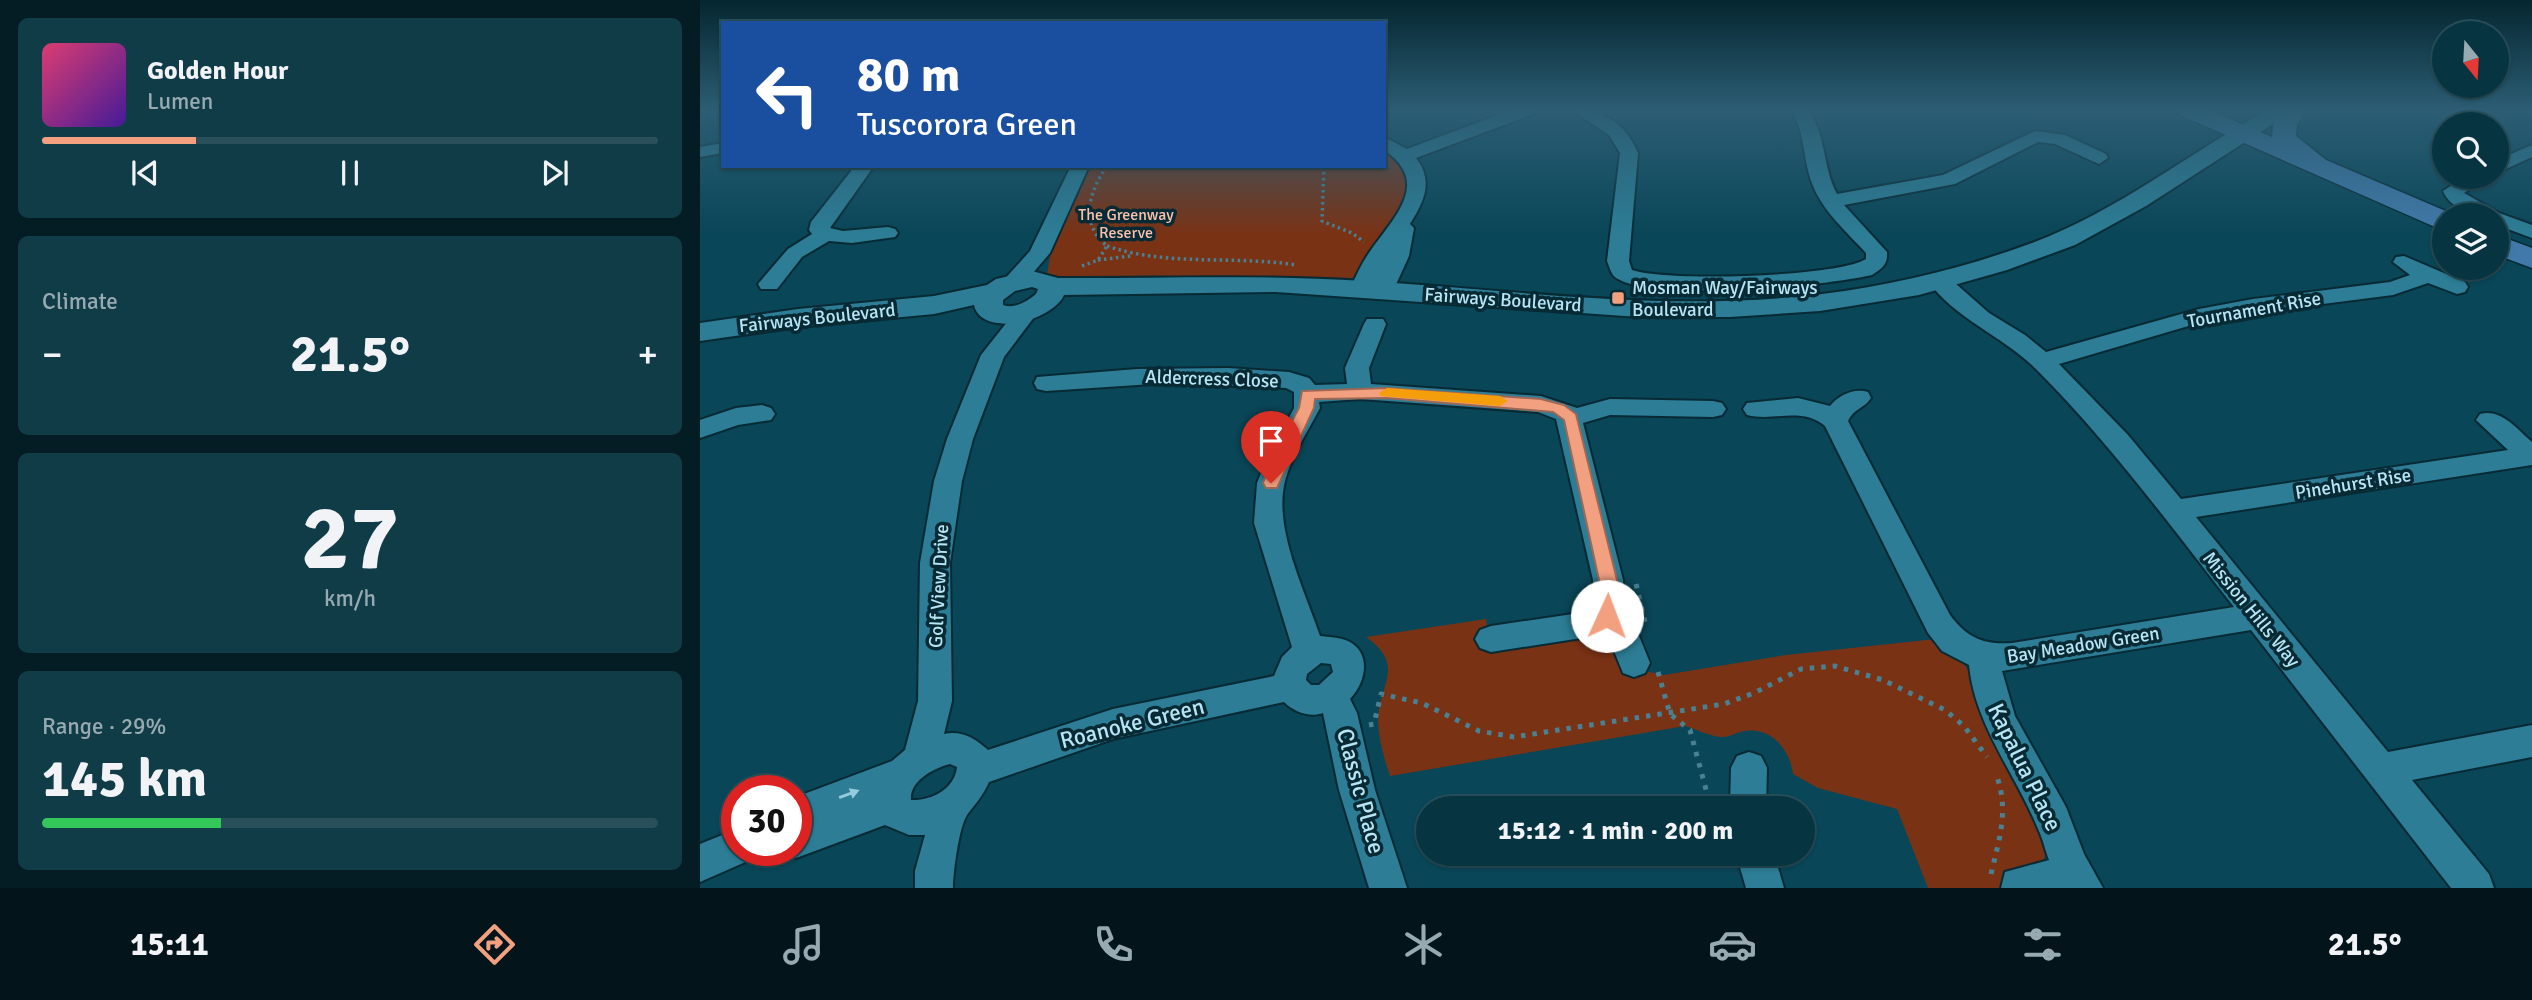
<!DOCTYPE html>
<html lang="en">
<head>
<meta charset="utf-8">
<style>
  body { margin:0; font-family:Signika,sans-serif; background:#103c48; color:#f1f3f6; height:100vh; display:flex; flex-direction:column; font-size:26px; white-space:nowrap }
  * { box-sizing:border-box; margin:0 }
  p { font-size:23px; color:#98aab1 }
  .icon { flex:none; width:38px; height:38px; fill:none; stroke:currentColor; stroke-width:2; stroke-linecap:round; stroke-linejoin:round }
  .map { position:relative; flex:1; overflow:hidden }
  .details { display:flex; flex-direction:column; gap:18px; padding:18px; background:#041d24; width:700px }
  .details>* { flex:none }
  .banner { position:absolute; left:21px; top:21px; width:665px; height:147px; border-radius:0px; box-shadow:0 2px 5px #0004,0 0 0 2px #284f5a; background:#1a4fa0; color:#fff; overflow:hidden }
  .needle { width:46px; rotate:162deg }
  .controls { position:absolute; left:1732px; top:21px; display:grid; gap:14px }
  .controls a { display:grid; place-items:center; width:77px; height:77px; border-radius:50%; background:#073441; box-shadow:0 2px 5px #0004,0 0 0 2px #284f5a; font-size:35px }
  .speed { position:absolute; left:21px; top:775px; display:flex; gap:14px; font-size:35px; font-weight:700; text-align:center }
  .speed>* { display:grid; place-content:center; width:91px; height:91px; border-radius:50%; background:#073441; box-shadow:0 2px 5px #0004,0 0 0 2px #284f5a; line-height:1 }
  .speed .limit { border:10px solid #d22; background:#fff; color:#111 }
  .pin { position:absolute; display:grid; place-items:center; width:60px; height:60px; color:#fff; margin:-72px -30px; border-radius:50% 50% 50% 0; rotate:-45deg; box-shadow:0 0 7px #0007 }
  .pin .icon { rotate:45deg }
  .me { position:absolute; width:77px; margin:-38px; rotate:2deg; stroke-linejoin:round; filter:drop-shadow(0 0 5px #0008) }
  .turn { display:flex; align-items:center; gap:24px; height:147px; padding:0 21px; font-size:32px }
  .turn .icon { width:91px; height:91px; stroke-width:2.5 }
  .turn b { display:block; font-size:49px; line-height:60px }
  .big { font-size:52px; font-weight:700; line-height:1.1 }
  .details .card { flex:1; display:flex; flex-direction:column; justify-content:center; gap:10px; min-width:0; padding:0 24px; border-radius:10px; background:#103c48 }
  .details .dial { align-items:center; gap:0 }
  .dial b { font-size:91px; line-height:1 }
  .song { display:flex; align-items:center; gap:21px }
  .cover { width:84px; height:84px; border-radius:10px; background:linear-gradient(135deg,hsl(340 70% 55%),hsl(260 70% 35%)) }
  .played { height:7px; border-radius:4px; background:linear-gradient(90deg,#f3a081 25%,#284f5a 25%) }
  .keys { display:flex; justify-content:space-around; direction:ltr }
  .heat { display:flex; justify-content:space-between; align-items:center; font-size:38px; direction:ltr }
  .charge { height:10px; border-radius:5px; background:linear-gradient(90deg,#34c759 29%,#284f5a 0) }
  .trip { position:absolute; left:716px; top:796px; width:399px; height:70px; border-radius:35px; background:#073441; box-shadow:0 2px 5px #0004,0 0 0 2px #284f5a; font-weight:700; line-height:70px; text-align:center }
  .menu { display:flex; height:112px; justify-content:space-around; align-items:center; background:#03151a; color:#98aab1 }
  .menu .icon { width:49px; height:49px }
  .menu .current { color:#f3a081 }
  .menu b { font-size:32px; color:#f1f3f6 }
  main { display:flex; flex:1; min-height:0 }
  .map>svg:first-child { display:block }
</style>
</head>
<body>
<main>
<section class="details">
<div class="card">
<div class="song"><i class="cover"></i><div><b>Golden Hour</b><p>Lumen</p></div></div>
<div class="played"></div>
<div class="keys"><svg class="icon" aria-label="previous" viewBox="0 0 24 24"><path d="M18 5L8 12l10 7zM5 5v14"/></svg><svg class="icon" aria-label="pause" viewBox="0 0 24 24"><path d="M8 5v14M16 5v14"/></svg><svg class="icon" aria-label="next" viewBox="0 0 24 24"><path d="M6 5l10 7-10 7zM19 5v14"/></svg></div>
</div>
<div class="card"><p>Climate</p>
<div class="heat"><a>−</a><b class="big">21.5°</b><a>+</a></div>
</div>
<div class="card dial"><b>27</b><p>km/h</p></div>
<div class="card"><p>Range · 29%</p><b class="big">145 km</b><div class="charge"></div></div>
</section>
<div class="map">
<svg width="1832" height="888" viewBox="0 0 1832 888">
  <rect width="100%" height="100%" fill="#094657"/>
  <g fill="#7a3215">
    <path d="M684 148C696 158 710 170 709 188 706 213 671 254 656 276L652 278 504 276 351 280 347 275 351 251 389 166H684Z"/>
    <path d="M786 619 790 648 898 634 913 643 924 667 964 675 1086 655 1236 639 1262 661 1271 675 1332 807 1346 850 1344 859 1318 888H1228L1197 809 1118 788 1093 774C1090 750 1072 727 1045 731 1037 732 1030 737 1023 737 1011 737 996 729 985 726L690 776C684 759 679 740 678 722 678 685 707 666 666 637Z"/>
  </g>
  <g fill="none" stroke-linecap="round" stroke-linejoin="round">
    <g stroke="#082a34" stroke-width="4">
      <g id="minor">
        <path d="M814 109H838L836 113 716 158C734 181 724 202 710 224L714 228 709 256 693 291 690 296H674L672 289 669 294H653L650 289C656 276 662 262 671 250 694 217 732 182 684 150V137L707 149Z"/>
        <path d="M870 109C902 109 925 122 938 153L929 261 932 270C967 282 1137 277 1166 259V253C1147 232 1122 211 1112 183 1102 157 1106 132 1090 109H1107C1127 134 1122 167 1137 194L1243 175 1335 131 1365 135 1406 154 1408 158 1399 164 1355 144 1338 142 1255 184 1144 205 1187 252C1188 265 1182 268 1172 275 1124 286 958 302 918 279 911 276 910 268 907 261L920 153 909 135Z"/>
        <polygon points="23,143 23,153 0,157 0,147"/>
        <polygon points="1832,145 1832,157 1797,173 1797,160"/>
        <polygon points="155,166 174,166 130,228 143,231 188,227 195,229 198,233 195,237 152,243 129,241 102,257 77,289 61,289 58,284 88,249 112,234 109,230 111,222"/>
        <polygon points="371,166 389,166 350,253 320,288 304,288 301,283 330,251"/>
        <path d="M1765 177H1787L1764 193 1799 213 1832 225V238L1797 225V215C1778 215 1751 211 1743 191Z"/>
        <path d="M1704 256 1765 282 1768 287 1765 292 1757 294 1728 283 1693 295 1553 313 1502 322 1359 364 1428 435 1481 499 1808 450 1776 420 1780 414C1801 408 1817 429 1832 442V465L1496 517 1688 752 1832 725V757L1712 780 1789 874 1794 888H1751L1551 630 1302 671 1315 716 1366 807 1384 854 1403 888H1301L1305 872 1349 860C1345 850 1343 839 1338 829 1316 774 1275 726 1269 665L1242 651 1228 633 1125 426C1101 406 1074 422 1047 415L1043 409 1047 403 1098 398 1130 406C1139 395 1154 388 1168 392L1171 398C1165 408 1153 409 1148 421L1250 615C1267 638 1284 645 1312 643L1534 607C1470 525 1409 442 1336 369 1303 336 1255 319 1228 281L1231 276H1247L1289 313 1325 335 1346 352 1499 309 1553 299 1690 282 1710 275 1693 262 1696 257Z"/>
        <path d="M327 305 335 307 338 312 304 357 273 439 262 481 250 563 252 701 244 734C261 730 275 738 288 750L413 709 574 676 582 657 592 647 554 523 557 483 566 461 594 408V392L586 388 468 383 346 391 337 389 334 383 337 377 437 369 528 368 589 372 609 378 615 385 647 384 645 368 664 324 667 319H683L686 324 669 368 671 384 841 396 877 408 910 399 1013 401 1022 403 1026 409 1022 415 1013 417 910 415 883 423 923 580V617L939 636 950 663 945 673 934 677 923 673 914 651 901 635 791 652 780 648 775 639 780 630 791 626 893 611V580L856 419 838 412 660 399 619 402 620 408C608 431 592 455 585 481 573 528 605 591 620 636 629 637 639 637 648 641 672 653 666 682 650 699L657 713 675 790 707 888H669L639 790 623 713C610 718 594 712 584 702L413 739 289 782C283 796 275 804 267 815 259 827 253 873 253 888H215V871L225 835H209L185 825 96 858 83 853 82 850H96V797L192 761 205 750 218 701 220 563 234 481 247 439 281 355 319 307ZM621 663 631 664 633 672 619 685H611L606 680 607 674ZM250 764 257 767C255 789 231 801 211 800 209 781 234 768 250 764Z"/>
        <polygon points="62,405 71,408 75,414 71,420 38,425 0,438 0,420 36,408"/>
        <polygon points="1049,752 1061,756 1067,768 1066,808 1030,808 1031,768 1037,756"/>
        <polygon points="37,829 37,850 54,850 50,860 0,882 0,844"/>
        <polygon points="1036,854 1074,854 1084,888 1046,888"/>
      </g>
    </g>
    <g stroke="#082a34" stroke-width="4">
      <path id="tertiary" d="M1569 109H1596L1446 206 1375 245 1307 270 1219 295 1120 311 1030 317H939L576 292 364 295C353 321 282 339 274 305L234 314 98 327 0 341V323L98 309 234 296 287 285 296 279 332 271 358 278H380C475 278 569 275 665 281 816 290 970 313 1122 294 1194 285 1264 268 1332 243 1418 211 1489 153 1569 109ZM332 287 338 289 336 294C326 302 315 309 303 305V300L315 291Z"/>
    </g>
    <g stroke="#082a34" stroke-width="3">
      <g id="secondary">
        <polygon points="1474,109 1507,109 1572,137 1573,125 1583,109 1607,109 1597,125 1596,136 1626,160 1755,215 1745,215 1745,229 1735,227 1478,114"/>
        <polygon points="1797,235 1832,248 1832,268 1797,255"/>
      </g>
    </g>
    <g stroke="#4a8192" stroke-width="3.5" stroke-dasharray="2.5 3.5" stroke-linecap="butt">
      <polyline points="1616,115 1625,109"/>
      <polyline points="624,166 622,221 652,233 664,242"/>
      <path d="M407 246C469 267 533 255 596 265"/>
      <polyline points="398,260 431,256"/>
      <path d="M382 266 398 260 407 246C379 223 389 192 407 166"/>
    </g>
    <g stroke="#4a8192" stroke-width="5" stroke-dasharray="4.5 7" stroke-linecap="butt">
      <polyline points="936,584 946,626"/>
      <polyline points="958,672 970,714 990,730 1011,808"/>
      <polyline points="669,725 674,724 681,694 722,703 779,731 814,737 1024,704 1054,693 1101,669 1135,666 1183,680 1245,710 1264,726 1287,757"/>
      <path d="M1291 874C1299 840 1309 811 1297 777"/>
    </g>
    <use href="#minor" fill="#2c7d95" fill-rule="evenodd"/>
    <use href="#tertiary" fill="#2c7d95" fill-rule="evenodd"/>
    <use href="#secondary" fill="#417aaa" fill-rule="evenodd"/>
  </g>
  <defs><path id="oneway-solid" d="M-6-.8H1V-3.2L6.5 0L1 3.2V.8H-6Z" transform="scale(1.75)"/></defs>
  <use fill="#94cbdd" href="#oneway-solid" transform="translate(149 794) rotate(-20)"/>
  <linearGradient id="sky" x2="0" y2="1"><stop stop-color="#052630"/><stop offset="0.47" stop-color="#2c5d74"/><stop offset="1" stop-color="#2c5d74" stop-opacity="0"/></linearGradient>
  <rect width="1832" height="234" fill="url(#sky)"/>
  <path fill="#f3a081" stroke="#9e6854" stroke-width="2" d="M687 388 841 399 864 405 876 414 917 580 919 601 914 621 907 624 900 621C895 612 900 592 899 580L864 420 853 412 687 398 615 399 614 408 577 488H566L563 483 571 461 599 408 602 391Z"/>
  <polygon fill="#f59e0b" points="687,388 800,396 808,401 800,406 681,396 679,393"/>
  <rect fill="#f3a081" stroke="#082a34" stroke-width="2.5" x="911" y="291" width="14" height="14" rx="3.5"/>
  <g text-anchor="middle" stroke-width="7" stroke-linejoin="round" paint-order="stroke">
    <g font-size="16" fill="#fcc2ad" stroke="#082a34">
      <text x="426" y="220">The Greenway<tspan x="426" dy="18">Reserve</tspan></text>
    </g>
    <g font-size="19" fill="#b6e5f5" stroke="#082a34" text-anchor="start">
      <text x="932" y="294">Mosman Way/Fairways<tspan x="932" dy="22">Boulevard</tspan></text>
    </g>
    <g font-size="19" fill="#b6e5f5" stroke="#082a34">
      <text transform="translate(803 299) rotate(4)" y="7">Fairways Boulevard</text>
      <text transform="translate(1554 309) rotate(-10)" y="7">Tournament Rise</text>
      <text transform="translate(117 317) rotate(-6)" y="7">Fairways Boulevard</text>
      <text transform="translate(512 378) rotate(2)" y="7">Aldercress Close</text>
      <text transform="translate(1653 483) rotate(-9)" y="7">Pinehurst Rise</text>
      <text transform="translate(238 586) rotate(-87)" y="7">Golf View Drive</text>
      <text transform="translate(1552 609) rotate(51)" y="7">Mission Hills Way</text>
      <text transform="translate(1383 644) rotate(-9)" y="7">Bay Meadow Green</text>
    </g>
    <g font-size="23" fill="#b6e5f5" stroke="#082a34">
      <text transform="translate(432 723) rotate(-14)" y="8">Roanoke Green</text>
      <text transform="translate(1325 767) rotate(64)" y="8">Kapalua Place</text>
      <text transform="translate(661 791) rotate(75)" y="8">Classic Place</text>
    </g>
  </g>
</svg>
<div class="controls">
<a><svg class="needle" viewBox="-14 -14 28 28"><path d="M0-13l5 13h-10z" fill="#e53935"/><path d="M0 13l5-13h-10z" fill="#98aab1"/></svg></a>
<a><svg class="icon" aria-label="search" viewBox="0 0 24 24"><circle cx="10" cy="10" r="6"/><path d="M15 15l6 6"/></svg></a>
<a><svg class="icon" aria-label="layers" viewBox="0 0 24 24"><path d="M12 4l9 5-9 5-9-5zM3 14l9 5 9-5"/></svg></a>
</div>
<div class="speed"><div class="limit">30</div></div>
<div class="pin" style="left:571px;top:483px;background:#d93025"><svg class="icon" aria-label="arrive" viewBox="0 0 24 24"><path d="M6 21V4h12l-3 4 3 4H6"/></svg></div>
<svg class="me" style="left:907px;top:616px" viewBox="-20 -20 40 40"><circle r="19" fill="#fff"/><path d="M0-13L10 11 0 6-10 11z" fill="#f3a081"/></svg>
<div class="trip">15:12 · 1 min · 200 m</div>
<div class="banner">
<div class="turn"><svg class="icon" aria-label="left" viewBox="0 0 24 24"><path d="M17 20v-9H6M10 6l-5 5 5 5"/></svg><div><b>80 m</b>Tuscorora Green</div></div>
</div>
</div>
</main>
<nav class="menu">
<b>15:11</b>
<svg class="icon current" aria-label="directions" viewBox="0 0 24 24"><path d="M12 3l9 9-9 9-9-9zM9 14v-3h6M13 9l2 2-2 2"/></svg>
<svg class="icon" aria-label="music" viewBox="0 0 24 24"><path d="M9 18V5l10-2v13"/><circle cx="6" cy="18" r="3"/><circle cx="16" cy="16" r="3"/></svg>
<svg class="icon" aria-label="phone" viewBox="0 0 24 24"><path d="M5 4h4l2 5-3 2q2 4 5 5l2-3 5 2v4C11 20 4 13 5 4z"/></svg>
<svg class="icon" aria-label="climate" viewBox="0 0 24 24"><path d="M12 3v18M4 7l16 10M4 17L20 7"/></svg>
<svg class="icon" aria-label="car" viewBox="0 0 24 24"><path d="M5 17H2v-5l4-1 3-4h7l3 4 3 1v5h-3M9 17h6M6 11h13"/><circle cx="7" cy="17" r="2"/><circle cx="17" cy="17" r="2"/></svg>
<svg class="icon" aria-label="filters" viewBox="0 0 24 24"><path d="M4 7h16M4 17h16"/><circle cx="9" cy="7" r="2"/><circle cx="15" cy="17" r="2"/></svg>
<b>21.5°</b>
</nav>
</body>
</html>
